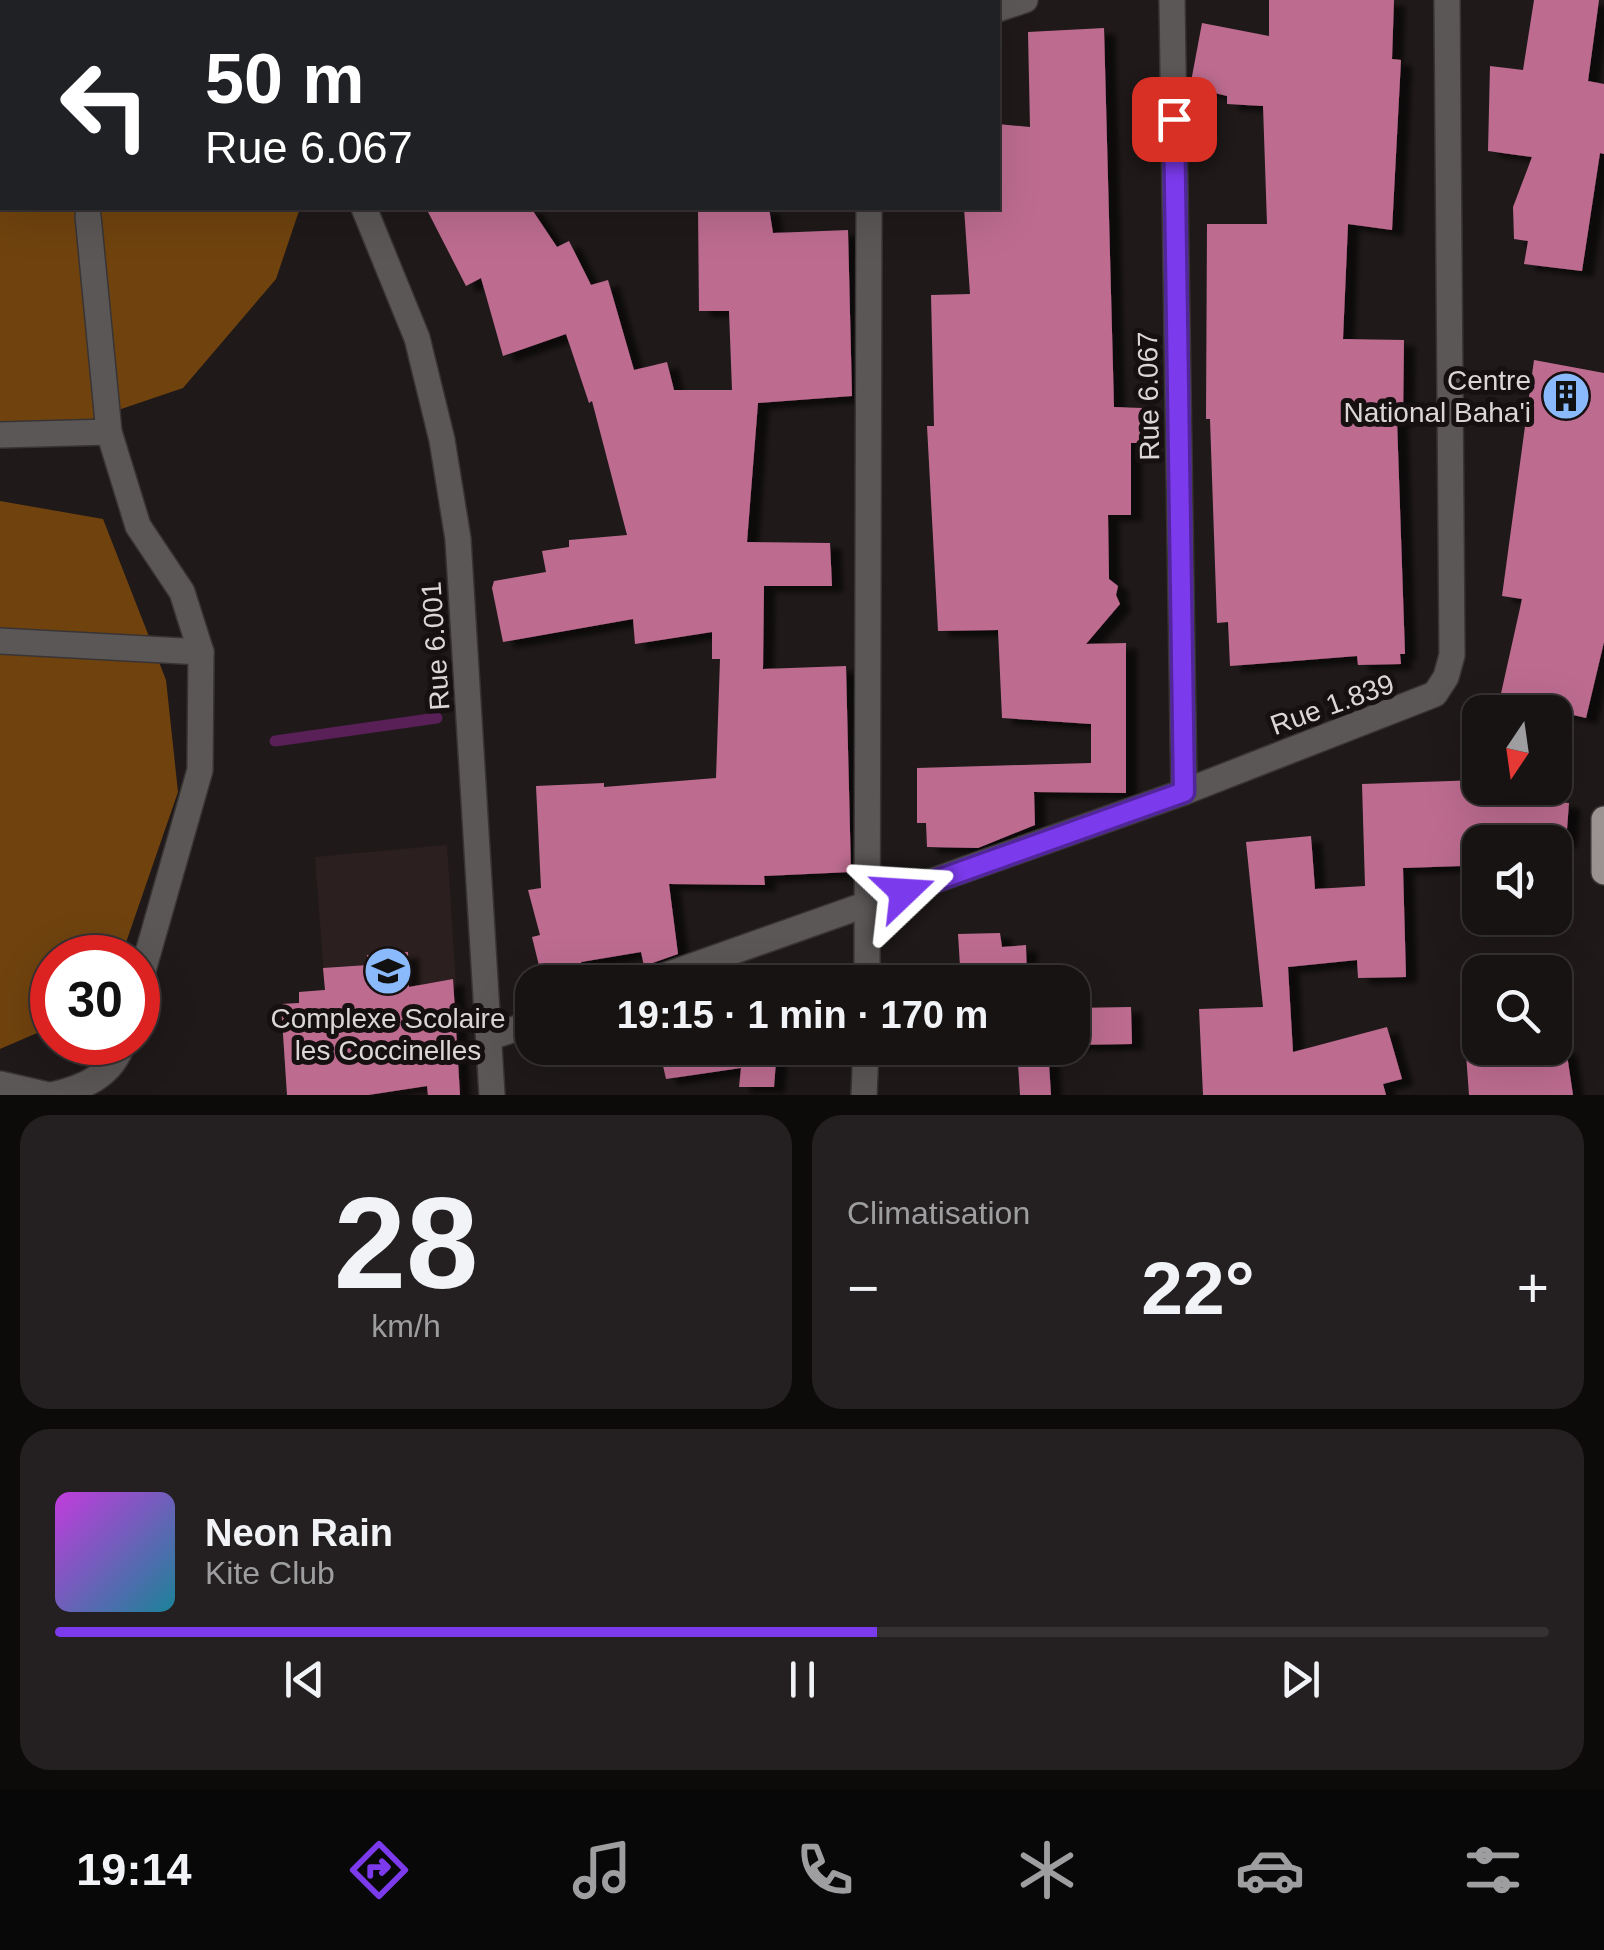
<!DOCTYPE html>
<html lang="fr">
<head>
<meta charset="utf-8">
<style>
  body { margin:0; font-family:Arial,sans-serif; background:#242021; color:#f1f3f6; height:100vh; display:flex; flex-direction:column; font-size:38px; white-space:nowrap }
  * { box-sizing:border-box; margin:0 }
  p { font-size:32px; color:#9e9ea0 }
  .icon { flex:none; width:55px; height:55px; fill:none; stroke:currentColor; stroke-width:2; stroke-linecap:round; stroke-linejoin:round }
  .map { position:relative; height:1095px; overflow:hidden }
  .panel { display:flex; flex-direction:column; gap:20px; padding:20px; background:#0d0a0a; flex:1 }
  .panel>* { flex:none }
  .banner { position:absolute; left:0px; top:0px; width:1000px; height:210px; box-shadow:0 10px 40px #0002,0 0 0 2px #363233; background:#202124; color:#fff; overflow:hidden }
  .needle { width:65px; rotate:193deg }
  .fabs { position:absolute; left:1462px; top:695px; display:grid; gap:20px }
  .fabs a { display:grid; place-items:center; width:110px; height:110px; border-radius:20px; background:#171313; box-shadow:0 10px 40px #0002,0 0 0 2px #363233; font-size:50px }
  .speed { position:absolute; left:30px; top:935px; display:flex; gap:20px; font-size:50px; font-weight:700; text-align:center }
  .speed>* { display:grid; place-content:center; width:130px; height:130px; border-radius:50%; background:#171313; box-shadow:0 10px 40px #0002,0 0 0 2px #363233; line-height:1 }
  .speed .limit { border:15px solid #d22; background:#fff; color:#111 }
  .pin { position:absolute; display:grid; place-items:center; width:85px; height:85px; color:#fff; margin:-42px; border-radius:20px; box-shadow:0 5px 15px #0006 }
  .me { position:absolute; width:110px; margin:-55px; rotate:70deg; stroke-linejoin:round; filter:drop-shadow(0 0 8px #0008) }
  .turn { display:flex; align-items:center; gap:35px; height:210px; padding:0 40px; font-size:45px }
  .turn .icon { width:130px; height:130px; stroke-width:2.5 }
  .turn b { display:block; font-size:70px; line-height:85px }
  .big { font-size:75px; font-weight:600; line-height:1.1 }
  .panel .tile { flex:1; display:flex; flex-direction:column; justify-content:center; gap:15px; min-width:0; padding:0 35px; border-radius:30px; background:#242021 }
  .panel .dial { align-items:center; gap:0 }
  .dial b { font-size:130px; line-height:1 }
  .song { display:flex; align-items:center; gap:30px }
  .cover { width:120px; height:120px; border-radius:15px; background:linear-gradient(135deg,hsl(290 70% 55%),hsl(190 70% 35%)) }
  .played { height:10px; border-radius:5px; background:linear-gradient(90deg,#7c3aed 55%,#363233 55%) }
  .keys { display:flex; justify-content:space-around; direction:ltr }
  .heat { display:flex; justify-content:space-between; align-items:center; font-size:55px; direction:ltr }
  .panel .tiles { flex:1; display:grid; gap:20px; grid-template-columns:1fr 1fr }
  .tile:last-child { grid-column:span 2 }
  .trip { position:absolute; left:515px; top:965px; width:575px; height:100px; border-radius:30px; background:#171313; box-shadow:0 10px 40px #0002,0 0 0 2px #363233; font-weight:600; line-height:100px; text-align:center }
  .tabs { display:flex; height:160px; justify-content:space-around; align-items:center; background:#090808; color:#9e9ea0 }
  .tabs .icon { width:70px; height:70px }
  .tabs .active { color:#7c3aed }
  .tabs b { font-size:45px; color:#f1f3f6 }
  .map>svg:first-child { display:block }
</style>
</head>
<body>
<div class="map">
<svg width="1604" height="1095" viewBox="0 0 1604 1095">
  <defs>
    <filter id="shadow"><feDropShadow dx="11" dy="6" stdDeviation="2.5" flood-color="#0009"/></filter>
  </defs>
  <rect width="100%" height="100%" fill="#1f1919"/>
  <polygon fill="#2c1f20" points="447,845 463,1095 287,1095 281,1004 299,1003 299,992 325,989 315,857"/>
  <g fill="#70430e">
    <polygon points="0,0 232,2 2,2 2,208 300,208 276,279 183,388 80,423 0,430"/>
    <polygon points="0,501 103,519 166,680 178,792 121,957 52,958 52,1019 37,1033 0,1049"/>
  </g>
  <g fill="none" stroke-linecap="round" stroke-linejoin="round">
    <polyline stroke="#582056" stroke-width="11" points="275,741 437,718"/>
  </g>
  <g fill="#bd6c90" filter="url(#shadow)">
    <polygon points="1269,0 1394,0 1392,59 1401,60 1392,230 1348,224 1343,339 1404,340 1403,420 1397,420 1405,654 1400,654 1401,664 1358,665 1357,656 1230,666 1228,622 1217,623 1210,419 1206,419 1207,224 1267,224 1263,106 1227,104 1227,96 1190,87 1202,23 1269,36"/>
    <polygon points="1534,0 1599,0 1588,81 1604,84 1604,154 1600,153 1582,271 1524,264 1528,241 1514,239 1513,207 1532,157 1488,151 1490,66 1523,70"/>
    <polygon points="1104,28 1114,407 1142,408 1141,443 1131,443 1131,515 1108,515 1109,579 1118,586 1116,595 1120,604 1086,644 1126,643 1126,793 1034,792 1035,825 978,848 927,847 926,823 917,823 917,768 1091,763 1091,724 1002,718 998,630 938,631 927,426 934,426 931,295 970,294 964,208 998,208 998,124 1030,127 1028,32"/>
    <polygon points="426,208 531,208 557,247 569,241 591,285 608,280 634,370 667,362 674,390 732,390 729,311 699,311 698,208 769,208 773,233 848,230 852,396 758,403 747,542 830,543 832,586 764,586 763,669 846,666 851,872 764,876 765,885 669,884 678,954 644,966 641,952 581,962 586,982 543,982 532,937 540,935 528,890 541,888 536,786 604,783 604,787 716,778 720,659 712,659 712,632 635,644 633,619 503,642 492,588 494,581 546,572 542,551 569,547 569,540 627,535 592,401 589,403 566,334 503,356 481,278 466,286"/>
    <polygon points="1534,360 1604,373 1604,642 1586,718 1500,698 1522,599 1502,596"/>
    <polygon points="1480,780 1480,788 1524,788 1523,799 1569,803 1566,842 1461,844 1462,866 1403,868 1406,977 1358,978 1357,960 1288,967 1293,1052 1387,1027 1402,1079 1383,1084 1386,1095 1203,1095 1199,1009 1263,1007 1246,842 1311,836 1315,889 1365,886 1362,784"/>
    <polygon points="1000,933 1002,947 1026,945 1027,982 961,982 958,934"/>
    <polygon points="408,952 409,987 453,979 460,1095 428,1095 427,1086 368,1095 287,1095 281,1004 299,1003 299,992 325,990 323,968 368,965 367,955"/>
    <polygon points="1131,1007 1132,1044 1072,1045 1072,1008"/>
    <polygon points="659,1048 777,1048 774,1087 739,1087 741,1068 666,1079"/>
    <polygon points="1017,1048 1048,1048 1051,1095 1020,1095"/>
    <polygon points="1510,1048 1566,1048 1573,1095 1469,1095 1466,1054 1510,1053"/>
  </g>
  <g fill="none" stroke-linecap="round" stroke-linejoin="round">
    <g stroke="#393434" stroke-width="28">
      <g id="minor">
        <polyline points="260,0 262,2"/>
        <polyline points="1172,0 1184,792"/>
        <polyline points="998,9 1025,0"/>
        <polyline points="364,208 417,338 442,440 458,539 492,1095"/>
        <polyline points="88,216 109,432 138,526 182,592 201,652 200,770 138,988"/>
        <polyline points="0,435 109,432"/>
        <polyline points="0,641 201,652"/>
        <polyline points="647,982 1184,792 1435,694 1446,677 1452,655 1447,0"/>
        <polyline points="867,982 869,208"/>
        <polyline points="491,1037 532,1023"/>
        <polyline points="0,1084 48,1095"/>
        <path d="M52 1095C83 1088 113 1076 123 1042"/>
        <polyline points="864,1095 866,1048"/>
      </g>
    </g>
    <g stroke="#393434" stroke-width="28">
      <polyline id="major" points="1604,819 1604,872"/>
    </g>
    <use href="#minor" stroke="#5a5756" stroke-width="25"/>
    <use href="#major" stroke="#9b9492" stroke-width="25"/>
  </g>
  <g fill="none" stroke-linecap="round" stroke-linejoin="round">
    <g stroke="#51269a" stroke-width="25">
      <polyline id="route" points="904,892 1184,792 1174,119"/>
    </g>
    <use href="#route" stroke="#7c3aed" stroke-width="18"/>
  </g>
  <defs>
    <g id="building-disc" transform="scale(2.5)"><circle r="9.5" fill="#8bbafc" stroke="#161010"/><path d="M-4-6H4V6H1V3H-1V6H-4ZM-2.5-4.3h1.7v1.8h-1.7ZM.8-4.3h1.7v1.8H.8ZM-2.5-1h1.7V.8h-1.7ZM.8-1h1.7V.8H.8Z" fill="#111"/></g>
    <g id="school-disc" transform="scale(2.5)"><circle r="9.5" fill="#8bbafc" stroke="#161010"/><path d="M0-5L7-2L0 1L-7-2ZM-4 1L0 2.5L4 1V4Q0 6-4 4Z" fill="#111"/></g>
  </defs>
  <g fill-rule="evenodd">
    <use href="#building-disc" x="1566" y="396"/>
    <use href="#school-disc" x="388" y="971"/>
  </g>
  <g text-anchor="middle" stroke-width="10" stroke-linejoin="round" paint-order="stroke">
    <g font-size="28" fill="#dbd7d7" stroke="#161010" text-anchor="end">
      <text x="1531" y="390">Centre<tspan x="1531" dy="32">National Baha'i</tspan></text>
      <text x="388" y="1028" text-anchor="middle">Complexe Scolaire<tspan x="388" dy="32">les Coccinelles</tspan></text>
    </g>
    <g font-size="28" fill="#dbd7d7" stroke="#161010">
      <text transform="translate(1148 396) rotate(-91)" y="10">Rue 6.067</text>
      <text transform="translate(435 646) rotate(-94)" y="10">Rue 6.001</text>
      <text transform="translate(1332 704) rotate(-20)" y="10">Rue 1.839</text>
    </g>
  </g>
</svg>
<div class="fabs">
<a><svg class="needle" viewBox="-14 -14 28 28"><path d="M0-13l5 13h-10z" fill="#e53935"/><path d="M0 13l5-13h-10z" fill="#9e9ea0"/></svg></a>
<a><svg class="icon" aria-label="sound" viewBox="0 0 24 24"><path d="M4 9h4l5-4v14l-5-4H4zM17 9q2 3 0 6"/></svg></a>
<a><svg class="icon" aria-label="search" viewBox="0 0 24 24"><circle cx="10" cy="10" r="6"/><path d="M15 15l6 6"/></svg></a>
</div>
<div class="speed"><div class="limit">30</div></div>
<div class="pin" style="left:1174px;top:119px;background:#d93025"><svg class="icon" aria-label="arrive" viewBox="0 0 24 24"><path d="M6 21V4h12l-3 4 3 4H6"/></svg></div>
<svg class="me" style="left:904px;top:892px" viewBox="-20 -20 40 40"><path d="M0-17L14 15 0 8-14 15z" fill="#7c3aed" stroke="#fff" stroke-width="4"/></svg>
<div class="trip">19:15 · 1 min · 170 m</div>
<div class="banner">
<div class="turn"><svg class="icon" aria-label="left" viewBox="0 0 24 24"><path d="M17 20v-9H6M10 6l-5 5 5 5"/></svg><div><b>50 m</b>Rue 6.067</div></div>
</div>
</div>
<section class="panel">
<div class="tiles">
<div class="tile dial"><b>28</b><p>km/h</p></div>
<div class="tile"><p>Climatisation</p>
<div class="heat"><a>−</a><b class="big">22°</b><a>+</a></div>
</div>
<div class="tile">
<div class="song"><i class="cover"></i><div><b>Neon Rain</b><p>Kite Club</p></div></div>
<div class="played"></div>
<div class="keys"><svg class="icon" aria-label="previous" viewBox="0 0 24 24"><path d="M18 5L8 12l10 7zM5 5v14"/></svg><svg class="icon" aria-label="pause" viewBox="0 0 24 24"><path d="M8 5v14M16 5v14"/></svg><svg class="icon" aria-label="next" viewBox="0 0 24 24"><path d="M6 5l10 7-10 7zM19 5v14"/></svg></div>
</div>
</div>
</section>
<nav class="tabs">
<b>19:14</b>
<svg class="icon active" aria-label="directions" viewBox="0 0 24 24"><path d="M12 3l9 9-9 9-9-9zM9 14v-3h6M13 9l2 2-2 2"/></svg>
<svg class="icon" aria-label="music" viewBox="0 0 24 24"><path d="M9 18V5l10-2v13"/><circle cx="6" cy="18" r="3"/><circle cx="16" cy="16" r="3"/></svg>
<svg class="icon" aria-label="phone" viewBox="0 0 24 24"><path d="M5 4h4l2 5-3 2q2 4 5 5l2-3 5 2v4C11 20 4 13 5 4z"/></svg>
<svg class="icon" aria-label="climate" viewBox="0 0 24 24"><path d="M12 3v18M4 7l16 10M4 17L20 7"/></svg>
<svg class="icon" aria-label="car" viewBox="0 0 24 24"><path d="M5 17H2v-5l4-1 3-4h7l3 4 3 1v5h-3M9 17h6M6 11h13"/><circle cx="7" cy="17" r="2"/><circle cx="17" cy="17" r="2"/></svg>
<svg class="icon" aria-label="filters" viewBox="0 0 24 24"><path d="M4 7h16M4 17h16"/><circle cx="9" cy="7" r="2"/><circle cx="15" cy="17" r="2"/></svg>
</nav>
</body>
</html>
